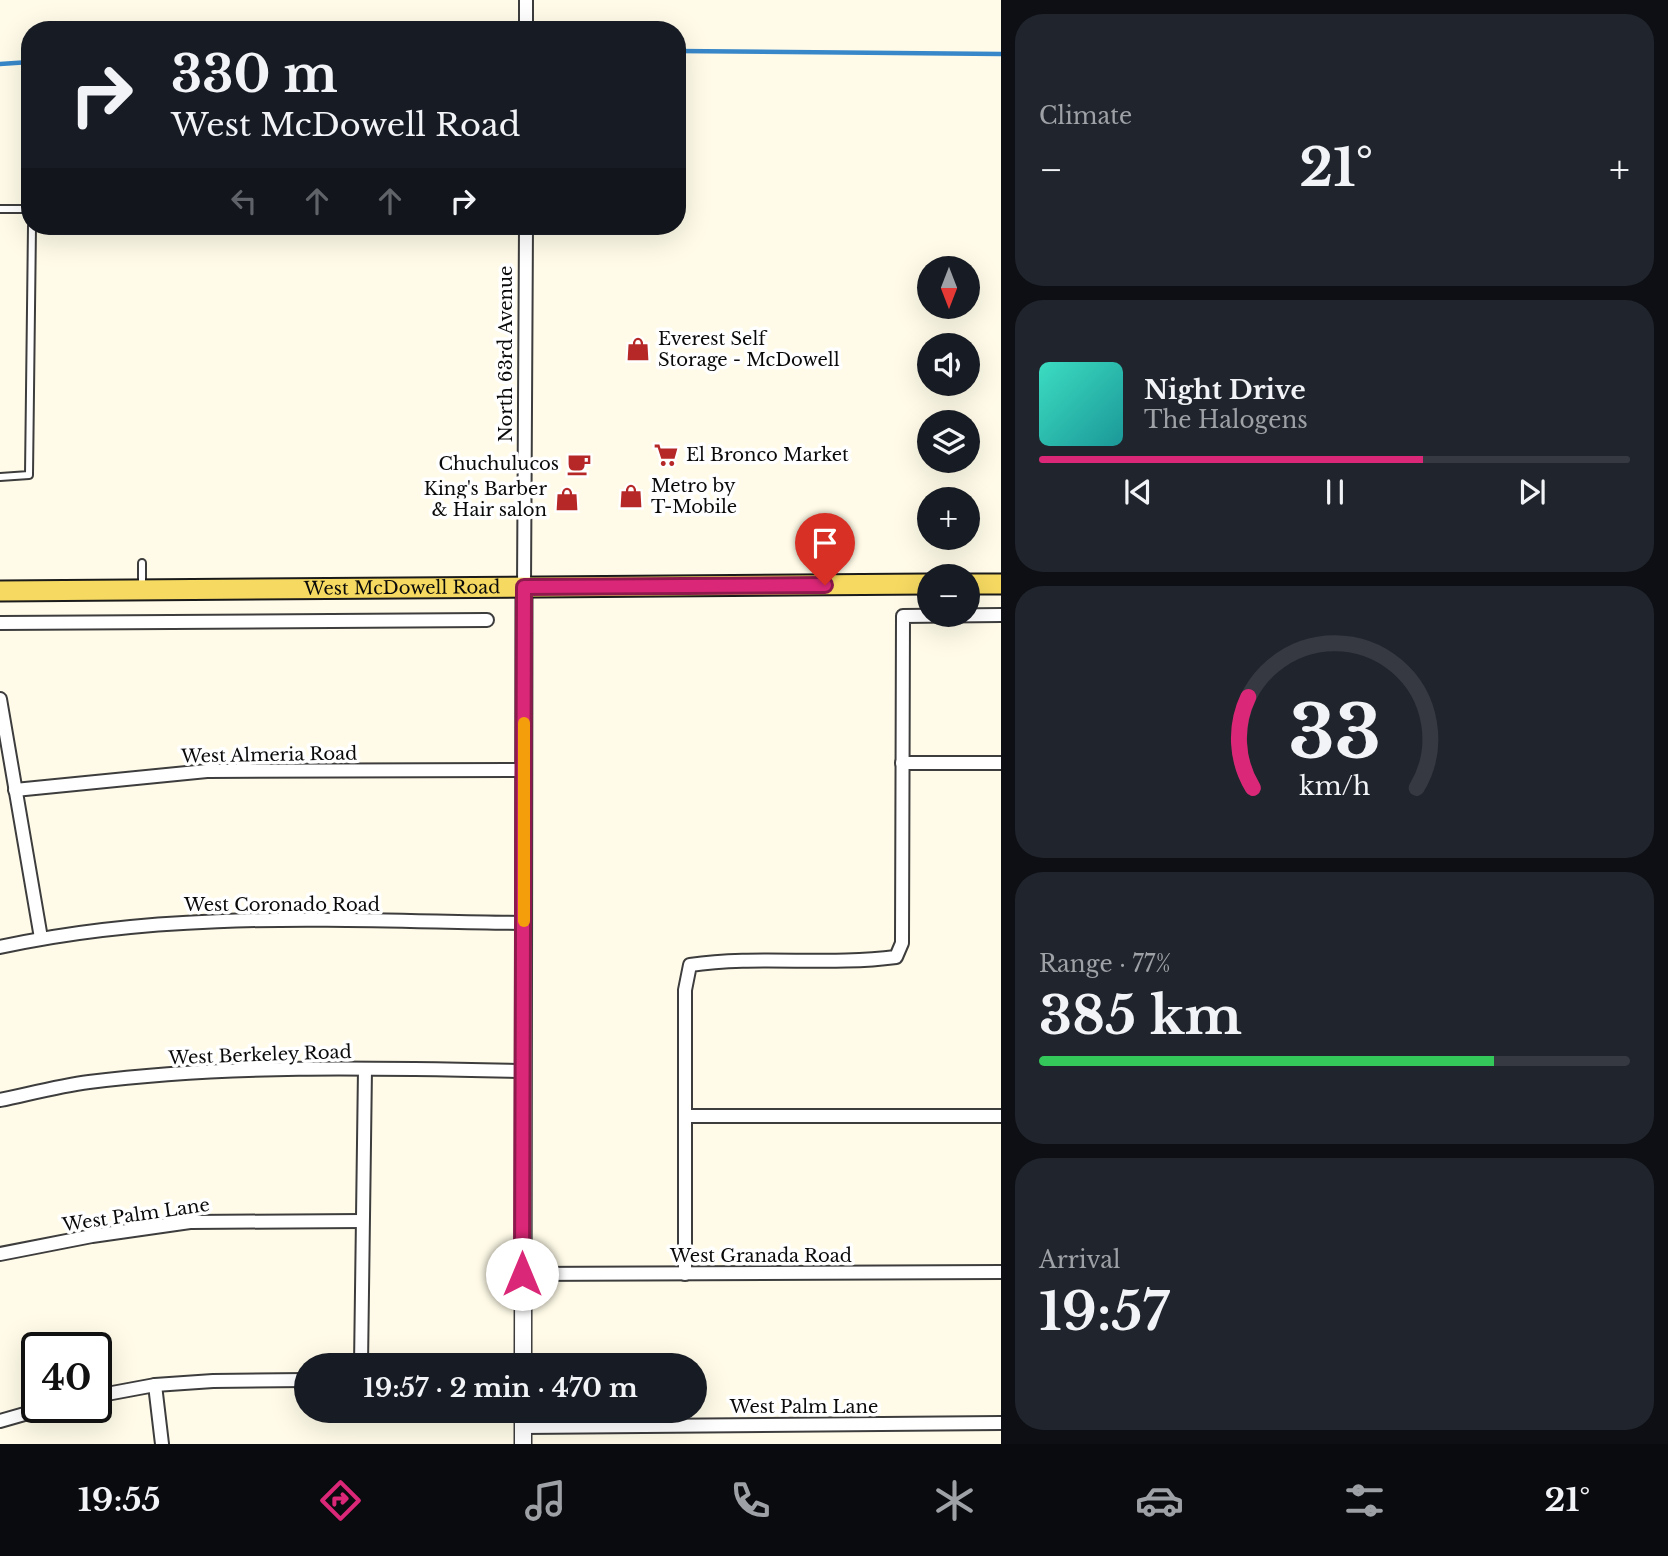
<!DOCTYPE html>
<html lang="en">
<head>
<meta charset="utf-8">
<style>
  body { margin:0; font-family:"Libre Baskerville",serif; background:#20242c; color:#f1f3f6; height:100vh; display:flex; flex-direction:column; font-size:26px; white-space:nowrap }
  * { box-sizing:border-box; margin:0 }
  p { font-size:23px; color:#9ea1a6 }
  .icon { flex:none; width:38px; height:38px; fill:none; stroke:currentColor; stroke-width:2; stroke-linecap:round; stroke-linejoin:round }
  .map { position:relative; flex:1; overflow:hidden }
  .side { display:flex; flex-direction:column; gap:14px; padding:14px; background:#0d0f14; width:667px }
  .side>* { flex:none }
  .banner { position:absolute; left:21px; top:21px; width:665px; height:214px; border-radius:28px; box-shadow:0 7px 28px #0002; background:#171b24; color:#f1f3f6; overflow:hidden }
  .needle { width:46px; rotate:180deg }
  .tools { position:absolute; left:917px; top:256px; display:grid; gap:14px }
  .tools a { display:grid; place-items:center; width:63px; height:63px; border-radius:50%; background:#171b24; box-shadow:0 7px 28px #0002; font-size:35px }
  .speed { position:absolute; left:21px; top:1332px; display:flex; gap:14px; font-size:35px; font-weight:700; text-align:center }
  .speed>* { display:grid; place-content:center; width:91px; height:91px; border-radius:50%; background:#171b24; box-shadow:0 7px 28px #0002; line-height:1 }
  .speed .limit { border:4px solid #111; border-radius:10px; background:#fff; color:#111 }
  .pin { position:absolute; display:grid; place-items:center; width:60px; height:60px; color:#fff; margin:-72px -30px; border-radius:50% 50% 50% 0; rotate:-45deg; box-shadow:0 0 7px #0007 }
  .pin .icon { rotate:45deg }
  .me { position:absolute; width:77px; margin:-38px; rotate:0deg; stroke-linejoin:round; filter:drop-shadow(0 0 5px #0008) }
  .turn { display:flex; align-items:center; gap:24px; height:147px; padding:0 35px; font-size:32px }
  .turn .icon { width:91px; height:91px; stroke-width:2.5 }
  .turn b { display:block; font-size:49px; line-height:60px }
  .lanes { display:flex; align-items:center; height:66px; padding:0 35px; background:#0003; justify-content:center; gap:35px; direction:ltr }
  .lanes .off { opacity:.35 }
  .big { font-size:52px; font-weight:800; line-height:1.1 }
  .side .tile { flex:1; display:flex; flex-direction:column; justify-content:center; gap:10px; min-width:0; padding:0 24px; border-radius:28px; background:#20242c }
  .side .dial { align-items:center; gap:0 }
  .dial svg { height:182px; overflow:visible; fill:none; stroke:#363941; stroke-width:7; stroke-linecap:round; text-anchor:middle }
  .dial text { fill:#f1f3f6; stroke:none }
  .song { display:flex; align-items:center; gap:21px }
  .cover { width:84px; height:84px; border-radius:10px; background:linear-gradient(135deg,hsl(170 70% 55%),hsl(180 70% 35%)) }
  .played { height:7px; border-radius:4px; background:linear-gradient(90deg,#db2777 65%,#363941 65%) }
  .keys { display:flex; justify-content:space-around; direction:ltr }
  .heat { display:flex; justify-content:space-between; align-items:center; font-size:38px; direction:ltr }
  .charge { height:10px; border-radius:5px; background:linear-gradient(90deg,#34c759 77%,#363941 0) }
  .trip { position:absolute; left:294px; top:1353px; width:413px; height:70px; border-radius:35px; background:#171b24; box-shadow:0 7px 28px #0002; font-weight:800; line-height:70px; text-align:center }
  .dock { display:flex; height:112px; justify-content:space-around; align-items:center; background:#090b0e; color:#9ea1a6 }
  .dock .icon { width:49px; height:49px }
  .dock .on { color:#db2777 }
  .dock b { font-size:32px; color:#f1f3f6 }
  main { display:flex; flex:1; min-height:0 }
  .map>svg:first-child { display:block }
</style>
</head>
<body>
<main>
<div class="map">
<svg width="1002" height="1444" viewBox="0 0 1002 1444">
  <rect width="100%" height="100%" fill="#fffbe8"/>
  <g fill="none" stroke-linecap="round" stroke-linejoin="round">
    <g stroke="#3887c9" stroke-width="4.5">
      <polyline points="677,51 1002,54"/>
      <polyline points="0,64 30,62"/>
    </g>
    <g stroke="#3d3d3d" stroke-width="10">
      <g id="service">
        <polyline points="0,209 30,209"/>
        <polyline points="0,477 29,475 32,226"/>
        <polyline points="142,563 142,588"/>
      </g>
    </g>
    <g stroke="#3d3d3d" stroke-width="16">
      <g id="minor">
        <polyline points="526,0 526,30"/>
        <polyline points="524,587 526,226"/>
        <polyline points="0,623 487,620"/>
        <polyline points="0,699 41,938"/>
        <polyline points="902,763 1002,763"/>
        <polyline points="15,790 207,771 524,770"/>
        <path d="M0 947C172 909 349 921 524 923"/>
        <path d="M0 1100C29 1094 59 1086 89 1082 229 1064 382 1068 523 1071"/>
        <polyline points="685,1116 1002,1116"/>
        <polyline points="0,1254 92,1236 190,1222 362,1221"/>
        <polyline points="522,1274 1002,1272"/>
        <path d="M685 1274V990L690 965C758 955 828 966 896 957L902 943 903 616 1002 615"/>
        <polyline points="361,1365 365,1069"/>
        <polyline points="155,1385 162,1444"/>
        <polyline points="96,1396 155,1385 213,1381 306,1380"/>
        <polyline points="0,1421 49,1407"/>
        <polyline points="523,1427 1002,1423"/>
      </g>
    </g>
    <g stroke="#3d3d3d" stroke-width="19">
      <g id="tertiary">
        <polyline points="523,1365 524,587"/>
        <polyline points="523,1410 523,1444"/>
      </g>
    </g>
    <g stroke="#1b1b1b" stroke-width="23">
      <g id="primary">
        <polyline points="968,584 1002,584"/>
        <path id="s1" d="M0 591 929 584"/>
      </g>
    </g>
    <use href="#service" stroke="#fff" stroke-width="6"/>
    <use href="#minor" stroke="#fff" stroke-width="12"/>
    <use href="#tertiary" stroke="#fff" stroke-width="16"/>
    <use href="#primary" stroke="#f5d961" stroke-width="19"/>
  </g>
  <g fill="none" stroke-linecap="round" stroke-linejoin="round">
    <g stroke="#8e194d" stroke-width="18">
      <polyline id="route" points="522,1274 524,587 825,585"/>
    </g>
    <use href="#route" stroke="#db2777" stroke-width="12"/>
    <polyline stroke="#f59e0b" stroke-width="12" points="524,921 524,723"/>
  </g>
  <defs>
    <g id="shop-bare" transform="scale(1.89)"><path d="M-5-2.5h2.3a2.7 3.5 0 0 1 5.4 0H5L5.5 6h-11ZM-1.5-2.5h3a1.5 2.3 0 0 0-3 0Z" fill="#b62827" stroke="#fff" stroke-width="2.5" paint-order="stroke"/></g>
    <g id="supermarket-bare" transform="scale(1.89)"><path d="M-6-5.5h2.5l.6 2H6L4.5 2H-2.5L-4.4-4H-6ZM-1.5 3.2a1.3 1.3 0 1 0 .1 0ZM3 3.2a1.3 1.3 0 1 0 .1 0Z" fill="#b62827" stroke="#fff" stroke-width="2.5" paint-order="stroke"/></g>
    <g id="cafe-bare" transform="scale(1.89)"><path d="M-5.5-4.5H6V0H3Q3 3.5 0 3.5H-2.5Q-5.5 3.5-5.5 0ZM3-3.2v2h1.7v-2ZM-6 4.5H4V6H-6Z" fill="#b62827" stroke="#fff" stroke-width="2.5" paint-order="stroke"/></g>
  </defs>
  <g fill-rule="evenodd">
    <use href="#shop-bare" x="638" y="349"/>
    <use href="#supermarket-bare" x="666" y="455"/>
    <use href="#cafe-bare" x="579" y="464"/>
    <use href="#shop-bare" x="631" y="496"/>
    <use href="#shop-bare" x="567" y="499"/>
  </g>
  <g text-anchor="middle" stroke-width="7" stroke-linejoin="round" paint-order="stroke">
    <g font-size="18" fill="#0a0a0a" stroke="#fff" text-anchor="start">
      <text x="658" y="345">Everest Self<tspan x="658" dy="21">Storage - McDowell</tspan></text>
      <text x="686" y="461">El Bronco Market</text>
      <text x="559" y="470" text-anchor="end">Chuchulucos</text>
      <text x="651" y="492">Metro by<tspan x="651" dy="21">T-Mobile</tspan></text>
      <text x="547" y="495" text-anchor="end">King's Barber<tspan x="547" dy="21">&amp; Hair salon</tspan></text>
    </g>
    <g font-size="18" fill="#0a0a0a" stroke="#fff">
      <text transform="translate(506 354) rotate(-90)" y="6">North 63rd Avenue</text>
      <text dy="6" stroke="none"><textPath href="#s1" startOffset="402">West McDowell Road</textPath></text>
      <text transform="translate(269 755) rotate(-1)" y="6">West Almeria Road</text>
      <text x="282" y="911">West Coronado Road</text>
      <text transform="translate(260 1055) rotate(-2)" y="6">West Berkeley Road</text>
      <text transform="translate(136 1215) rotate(-8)" y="6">West Palm Lane</text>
      <text x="761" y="1262">West Granada Road</text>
      <text x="804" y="1413">West Palm Lane</text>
    </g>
  </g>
</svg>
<div class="tools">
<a><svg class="needle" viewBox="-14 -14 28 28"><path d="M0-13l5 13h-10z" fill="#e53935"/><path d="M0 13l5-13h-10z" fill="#9ea1a6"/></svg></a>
<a><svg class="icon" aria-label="sound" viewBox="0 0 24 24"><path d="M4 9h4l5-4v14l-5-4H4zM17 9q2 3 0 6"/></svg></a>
<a><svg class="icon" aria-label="layers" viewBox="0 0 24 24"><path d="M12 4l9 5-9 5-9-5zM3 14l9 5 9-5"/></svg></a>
<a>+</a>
<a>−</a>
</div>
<div class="speed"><div class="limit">40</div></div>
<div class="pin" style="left:825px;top:585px;background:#d93025"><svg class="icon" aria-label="arrive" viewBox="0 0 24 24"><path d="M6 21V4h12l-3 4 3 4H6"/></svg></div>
<svg class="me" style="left:522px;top:1274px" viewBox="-20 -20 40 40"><circle r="19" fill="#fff"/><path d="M0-13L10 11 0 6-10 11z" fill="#db2777"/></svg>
<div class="trip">19:57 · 2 min · 470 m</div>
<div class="banner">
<div class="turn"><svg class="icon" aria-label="right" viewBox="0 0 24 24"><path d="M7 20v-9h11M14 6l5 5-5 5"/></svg><div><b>330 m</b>West McDowell Road</div></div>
<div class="lanes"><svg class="icon off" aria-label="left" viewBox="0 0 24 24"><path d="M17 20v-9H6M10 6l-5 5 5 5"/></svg><svg class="icon off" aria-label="ahead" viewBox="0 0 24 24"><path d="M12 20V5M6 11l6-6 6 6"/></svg><svg class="icon off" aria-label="ahead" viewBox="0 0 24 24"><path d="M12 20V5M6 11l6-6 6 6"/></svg><svg class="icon" aria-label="right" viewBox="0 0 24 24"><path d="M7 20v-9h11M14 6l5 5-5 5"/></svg></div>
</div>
</div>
<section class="side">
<div class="tile"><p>Climate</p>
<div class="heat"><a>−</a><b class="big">21°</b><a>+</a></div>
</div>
<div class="tile">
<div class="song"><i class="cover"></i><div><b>Night Drive</b><p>The Halogens</p></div></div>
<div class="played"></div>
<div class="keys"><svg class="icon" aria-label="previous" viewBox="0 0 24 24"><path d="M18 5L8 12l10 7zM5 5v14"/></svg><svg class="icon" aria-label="pause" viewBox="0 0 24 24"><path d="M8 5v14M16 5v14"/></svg><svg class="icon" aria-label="next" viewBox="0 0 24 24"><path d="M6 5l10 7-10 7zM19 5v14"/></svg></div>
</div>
<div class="tile dial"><svg viewBox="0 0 100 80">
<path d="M14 69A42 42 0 1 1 86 69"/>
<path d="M14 69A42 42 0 0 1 12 29" stroke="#db2777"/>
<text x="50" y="56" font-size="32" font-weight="700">33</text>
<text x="50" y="72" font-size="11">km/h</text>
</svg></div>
<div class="tile"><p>Range · 77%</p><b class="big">385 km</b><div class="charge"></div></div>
<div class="tile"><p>Arrival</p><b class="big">19:57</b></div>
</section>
</main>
<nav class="dock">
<b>19:55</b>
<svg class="icon on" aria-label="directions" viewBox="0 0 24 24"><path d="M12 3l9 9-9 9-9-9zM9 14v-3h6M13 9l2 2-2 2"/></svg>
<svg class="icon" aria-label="music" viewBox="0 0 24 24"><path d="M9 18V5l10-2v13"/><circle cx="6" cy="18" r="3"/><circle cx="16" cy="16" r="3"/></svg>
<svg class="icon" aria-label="phone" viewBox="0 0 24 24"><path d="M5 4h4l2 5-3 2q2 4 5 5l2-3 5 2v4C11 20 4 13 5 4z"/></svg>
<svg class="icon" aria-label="climate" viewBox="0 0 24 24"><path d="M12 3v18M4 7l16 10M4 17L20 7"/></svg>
<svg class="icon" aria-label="car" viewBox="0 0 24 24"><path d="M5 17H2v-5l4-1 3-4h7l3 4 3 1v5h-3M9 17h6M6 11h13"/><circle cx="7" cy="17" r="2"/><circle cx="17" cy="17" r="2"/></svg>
<svg class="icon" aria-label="filters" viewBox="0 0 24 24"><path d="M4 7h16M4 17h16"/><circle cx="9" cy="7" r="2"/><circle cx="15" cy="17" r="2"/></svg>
<b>21°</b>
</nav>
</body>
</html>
